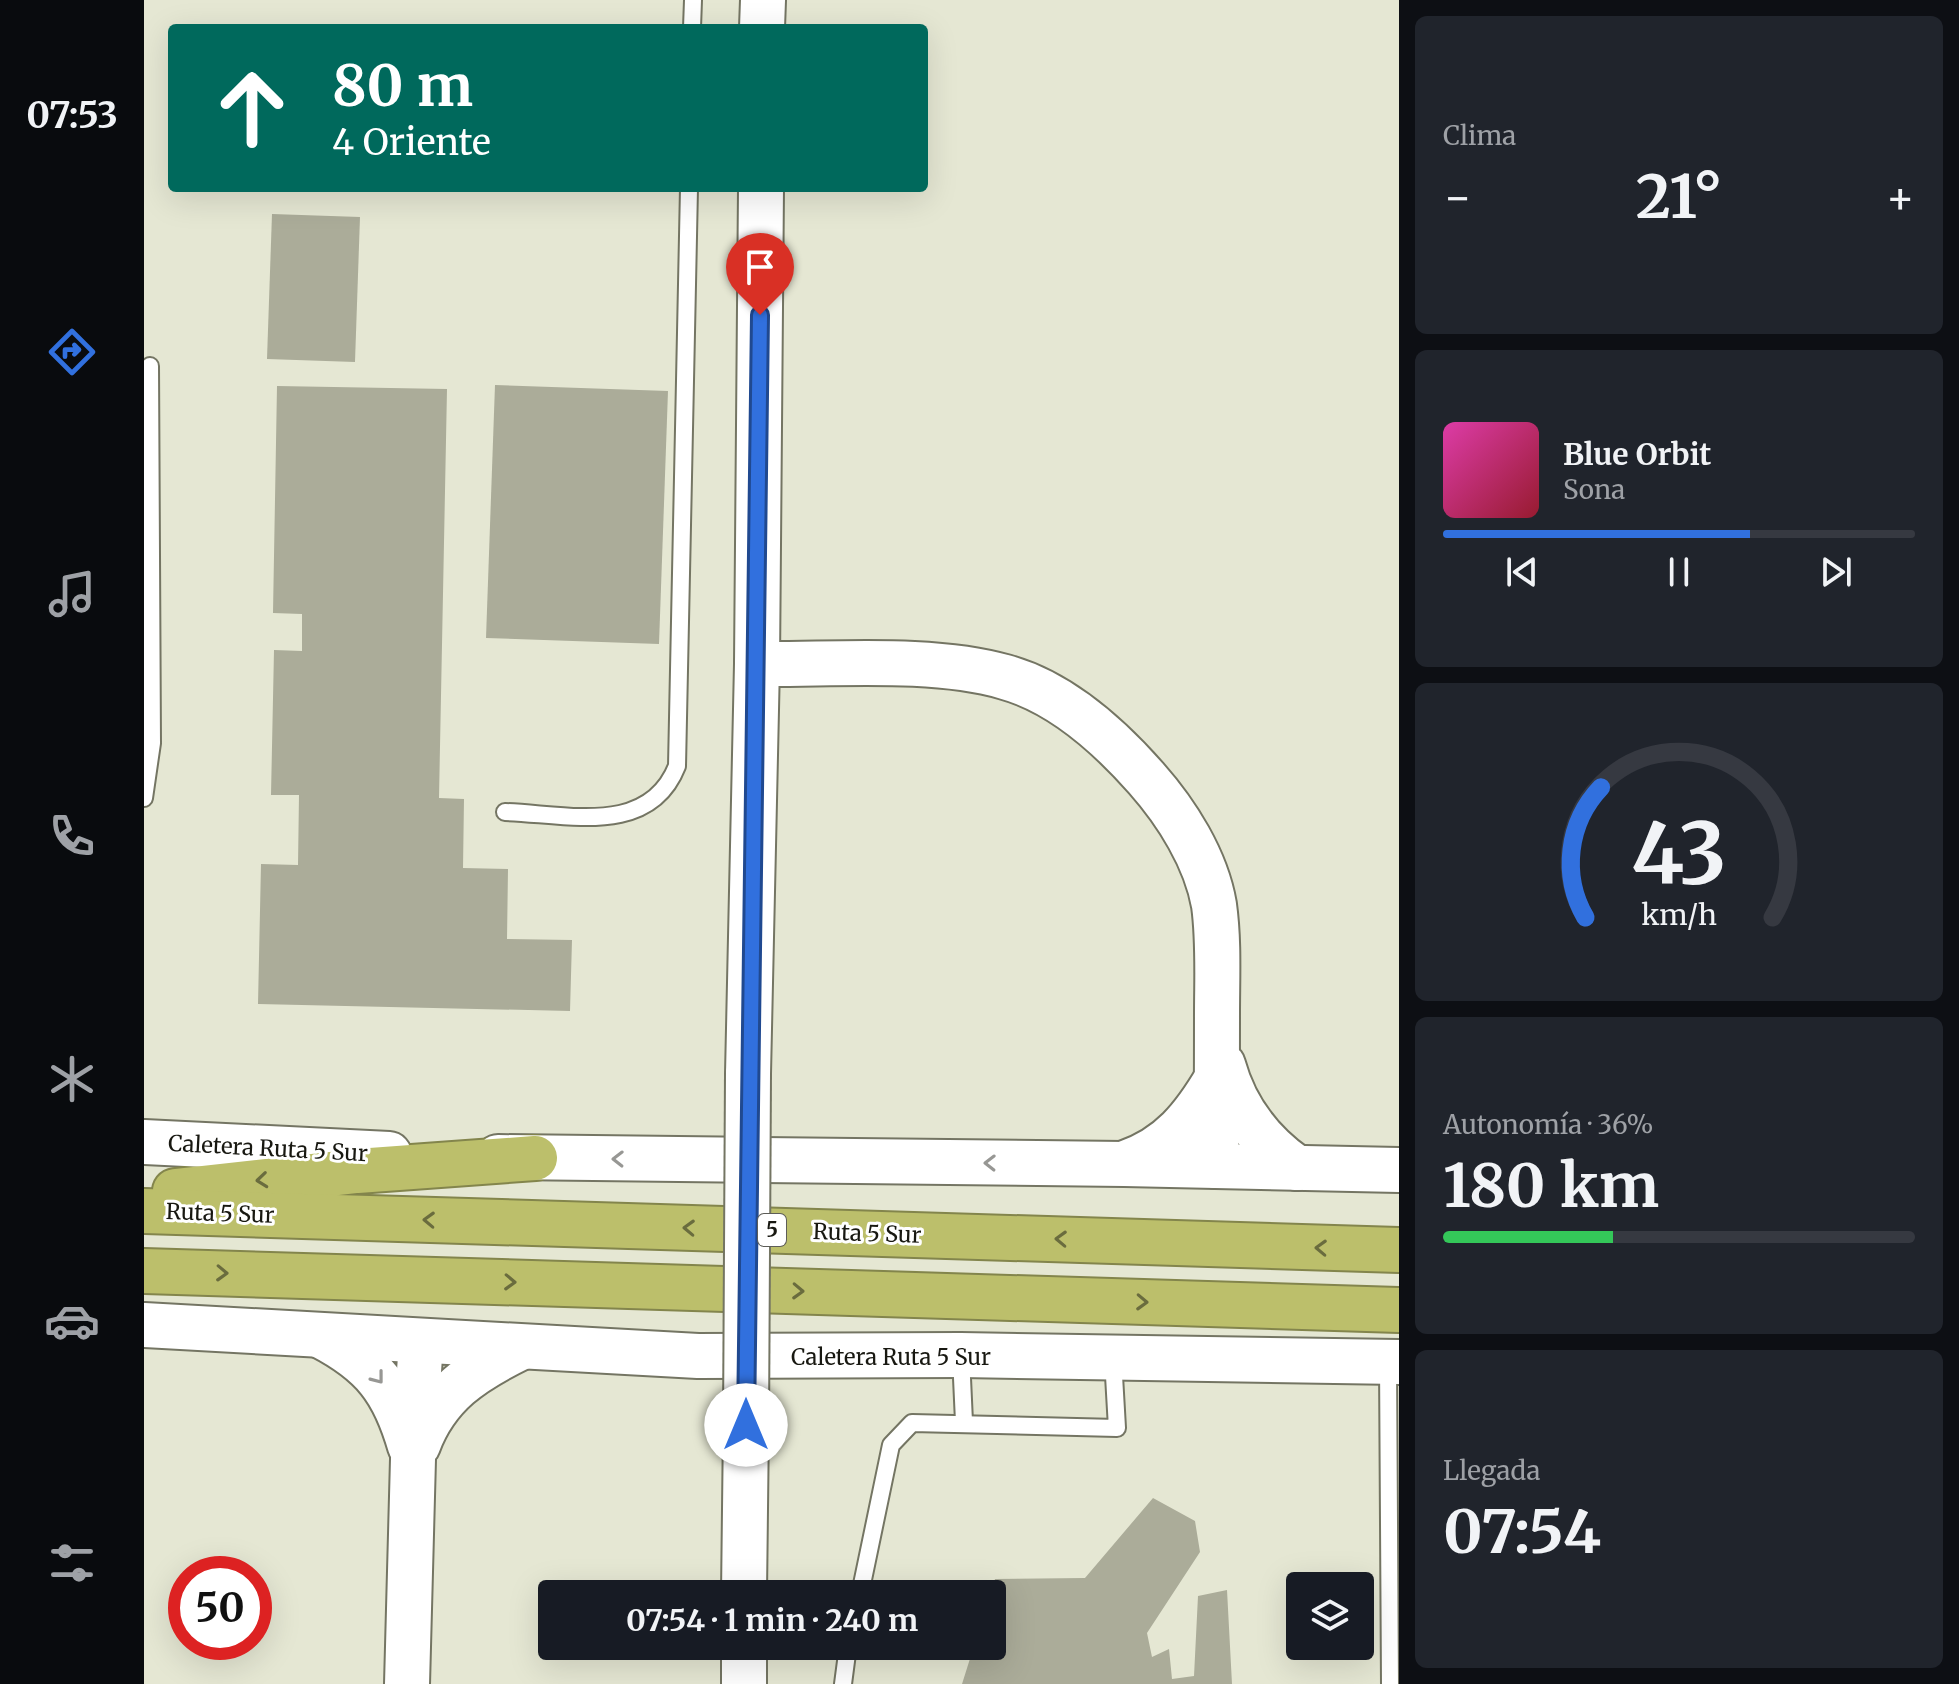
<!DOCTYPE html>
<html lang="es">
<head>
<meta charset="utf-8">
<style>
  body { margin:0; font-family:Merriweather,serif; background:#20242c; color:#f1f3f6; height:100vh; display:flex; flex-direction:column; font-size:30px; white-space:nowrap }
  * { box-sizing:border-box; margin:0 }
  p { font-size:26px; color:#9ea1a6 }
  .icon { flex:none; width:44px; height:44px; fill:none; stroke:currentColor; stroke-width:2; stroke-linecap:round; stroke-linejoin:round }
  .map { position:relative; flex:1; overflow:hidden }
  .details { display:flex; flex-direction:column; gap:16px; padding:16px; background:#0d0f14; width:560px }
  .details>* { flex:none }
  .banner { position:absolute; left:24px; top:24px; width:760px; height:168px; border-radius:8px; box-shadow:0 8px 32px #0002; background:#00695c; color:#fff; overflow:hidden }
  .controls { position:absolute; left:1142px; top:1572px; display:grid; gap:16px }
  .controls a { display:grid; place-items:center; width:88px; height:88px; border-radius:8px; background:#171b24; box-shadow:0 8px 32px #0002; font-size:40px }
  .speed { position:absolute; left:24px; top:1556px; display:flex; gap:16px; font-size:40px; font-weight:700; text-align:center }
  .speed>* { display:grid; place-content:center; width:104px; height:104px; border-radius:50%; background:#171b24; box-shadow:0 8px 32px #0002; line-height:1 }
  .speed .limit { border:12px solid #d22; background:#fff; color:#111 }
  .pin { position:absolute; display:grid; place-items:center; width:68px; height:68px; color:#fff; margin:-82px -34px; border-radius:50% 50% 50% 0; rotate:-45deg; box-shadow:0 0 8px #0007 }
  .pin .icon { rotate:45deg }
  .me { position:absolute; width:88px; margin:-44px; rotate:0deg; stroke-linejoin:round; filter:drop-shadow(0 0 6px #0008) }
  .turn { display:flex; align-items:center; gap:28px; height:168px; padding:0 32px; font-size:36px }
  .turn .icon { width:104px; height:104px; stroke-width:2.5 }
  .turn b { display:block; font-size:56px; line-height:68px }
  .big { font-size:60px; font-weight:700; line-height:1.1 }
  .details .tile { flex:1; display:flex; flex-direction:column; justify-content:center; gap:12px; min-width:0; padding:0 28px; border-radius:12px; background:#20242c }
  .details .dial { align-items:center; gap:0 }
  .dial svg { height:208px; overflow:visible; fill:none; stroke:#363941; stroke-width:7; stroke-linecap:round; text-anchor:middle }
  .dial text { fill:#f1f3f6; stroke:none }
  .song { display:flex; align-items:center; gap:24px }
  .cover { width:96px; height:96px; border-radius:12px; background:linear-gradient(135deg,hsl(320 70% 55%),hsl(350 70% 35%)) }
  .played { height:8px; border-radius:4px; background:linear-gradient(90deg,#3170de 65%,#363941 65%) }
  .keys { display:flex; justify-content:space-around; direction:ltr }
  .heat { display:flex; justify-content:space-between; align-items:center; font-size:44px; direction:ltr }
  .charge { height:12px; border-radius:6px; background:linear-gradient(90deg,#34c759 36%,#363941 0) }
  .trip { position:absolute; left:394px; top:1580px; width:468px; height:80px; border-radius:8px; background:#171b24; box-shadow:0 8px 32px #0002; font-weight:700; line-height:80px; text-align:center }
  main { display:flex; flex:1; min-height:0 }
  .tabs { display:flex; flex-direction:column; width:144px; justify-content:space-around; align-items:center; background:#090b0e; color:#9ea1a6 }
  .tabs .icon { width:56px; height:56px }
  .tabs .selected { color:#3170de }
  .tabs b { font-size:36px; color:#f1f3f6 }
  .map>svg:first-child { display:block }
</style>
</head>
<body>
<main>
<nav class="tabs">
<b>07:53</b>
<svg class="icon selected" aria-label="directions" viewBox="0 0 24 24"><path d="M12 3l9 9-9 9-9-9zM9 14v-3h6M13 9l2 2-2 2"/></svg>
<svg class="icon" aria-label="music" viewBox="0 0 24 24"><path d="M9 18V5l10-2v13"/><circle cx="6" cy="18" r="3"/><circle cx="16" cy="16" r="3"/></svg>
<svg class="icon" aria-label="phone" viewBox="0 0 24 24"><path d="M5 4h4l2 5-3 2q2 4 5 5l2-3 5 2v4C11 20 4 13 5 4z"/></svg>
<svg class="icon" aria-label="climate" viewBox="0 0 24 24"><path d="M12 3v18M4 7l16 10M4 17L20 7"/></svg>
<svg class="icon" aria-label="car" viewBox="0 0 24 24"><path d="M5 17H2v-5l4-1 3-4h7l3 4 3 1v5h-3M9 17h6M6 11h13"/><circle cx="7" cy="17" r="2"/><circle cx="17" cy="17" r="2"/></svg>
<svg class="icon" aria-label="filters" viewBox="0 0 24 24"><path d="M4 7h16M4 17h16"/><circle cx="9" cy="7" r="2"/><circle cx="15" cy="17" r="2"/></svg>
</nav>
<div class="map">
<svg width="1255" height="1684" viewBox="0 0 1255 1684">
  <rect width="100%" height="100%" fill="#e5e7d3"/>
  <g fill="#abac99">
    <polygon points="128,214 216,217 211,362 123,359"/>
    <polygon points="351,385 524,391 515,644 342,638"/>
    <polygon points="133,386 303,389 295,798 320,799 319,868 364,869 363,939 428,940 426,1011 114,1004 117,864 154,865 155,795 127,795 130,650 158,651 158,614 129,613"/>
    <polygon points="1009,1498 1051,1521 1056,1552 1003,1633 1008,1657 1025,1649 1028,1679 1050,1676 1054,1596 1083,1590 1088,1684 818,1684 830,1646 848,1646 847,1594 851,1579 941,1578"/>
  </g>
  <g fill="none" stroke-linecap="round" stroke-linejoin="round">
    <g stroke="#747563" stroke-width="20">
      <g id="lane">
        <polyline points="548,28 549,0"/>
        <polyline points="0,798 8,743 6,366"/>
        <path d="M361 812C423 814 505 837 533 766L545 188"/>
        <polyline points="817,1356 820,1422"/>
        <polyline points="1244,1362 1246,1684"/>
        <polyline points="716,1594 747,1445 768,1423 973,1428 969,1358"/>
        <polyline points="699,1684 704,1646"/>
      </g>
    </g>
    <g stroke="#747563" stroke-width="48">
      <g id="secondary">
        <polyline points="618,28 619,0"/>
        <path d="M613 664C689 665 788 656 861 677 916 692 965 736 1002 778 1033 813 1062 859 1070 905 1075 941 1073 978 1073 1014 1073 1065 1073 1115 1072 1166"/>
        <path d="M1079 1065C1091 1109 1116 1142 1153 1168"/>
        <polyline points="604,1074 613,664 617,188"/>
        <polyline points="0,1142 245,1154"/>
        <polyline points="354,1157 980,1164 1255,1170"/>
        <path d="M981 1163C1026 1148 1050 1117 1073 1078"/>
        <polyline points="0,1325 554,1356 817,1355 1255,1362"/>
        <path d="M177 1336C229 1363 250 1390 266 1446"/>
        <path d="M274 1445C293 1394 329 1371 376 1348"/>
        <polyline points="600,1594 602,1425"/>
        <polyline points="263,1684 269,1459 277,1342"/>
        <polyline points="600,1684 600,1646"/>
      </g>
    </g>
    <g stroke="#83854c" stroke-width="48">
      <g id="highway">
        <polyline points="31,1191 213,1171 391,1158"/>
        <polyline points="0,1211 1255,1250"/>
        <polyline points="0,1271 1255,1310"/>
      </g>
    </g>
    <use href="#lane" stroke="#fff" stroke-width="16"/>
    <use href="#secondary" stroke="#fff" stroke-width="44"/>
    <use href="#highway" stroke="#bcbf6b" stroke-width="44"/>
    <g stroke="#747563" stroke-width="48" stroke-linecap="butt">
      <polyline id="secondary-bridge" points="602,1425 604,1074"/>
    </g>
    <use href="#secondary-bridge" stroke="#fff" stroke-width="44"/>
  </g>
  <defs><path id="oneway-chevron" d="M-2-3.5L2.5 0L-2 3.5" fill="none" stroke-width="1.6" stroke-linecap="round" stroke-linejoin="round" transform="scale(2)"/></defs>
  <g stroke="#979794">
    <use href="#oneway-chevron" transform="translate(474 1159) rotate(-179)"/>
    <use href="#oneway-chevron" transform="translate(846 1163) rotate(-179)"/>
    <use href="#oneway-chevron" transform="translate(234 1378) rotate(52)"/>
  </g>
  <g stroke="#6a6c3e">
    <use href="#oneway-chevron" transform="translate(118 1180) rotate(174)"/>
    <use href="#oneway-chevron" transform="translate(285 1220) rotate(-178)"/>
    <use href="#oneway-chevron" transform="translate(545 1228) rotate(-178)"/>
    <use href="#oneway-chevron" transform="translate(917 1239) rotate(-178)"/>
    <use href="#oneway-chevron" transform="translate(1177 1248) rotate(-178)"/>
    <use href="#oneway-chevron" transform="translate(78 1273) rotate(2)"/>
    <use href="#oneway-chevron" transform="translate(366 1282) rotate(2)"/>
    <use href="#oneway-chevron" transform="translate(654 1291) rotate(2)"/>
    <use href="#oneway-chevron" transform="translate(998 1302) rotate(2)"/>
  </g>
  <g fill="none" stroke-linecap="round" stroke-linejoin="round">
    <g stroke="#204990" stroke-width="20">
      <polyline id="route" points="602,1425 616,315"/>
    </g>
    <use href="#route" stroke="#3170de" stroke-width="14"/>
  </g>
  <g text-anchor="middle" stroke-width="6" stroke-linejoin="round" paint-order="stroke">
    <rect fill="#fff" stroke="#5d5d58" stroke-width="2" x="614" y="1214" width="28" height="32" rx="6"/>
    <g font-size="20" font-weight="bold" fill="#181811">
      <text x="628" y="1237">5</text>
    </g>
    <g font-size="22" fill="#181811" stroke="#fff">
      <text transform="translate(124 1148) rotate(3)" y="8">Caletera Ruta 5 Sur</text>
      <text transform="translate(76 1213) rotate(2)" y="8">Ruta 5 Sur</text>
      <text transform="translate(723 1233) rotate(2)" y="8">Ruta 5 Sur</text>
      <text x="747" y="1365">Caletera Ruta 5 Sur</text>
    </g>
  </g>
</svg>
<div class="controls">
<a><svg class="icon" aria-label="layers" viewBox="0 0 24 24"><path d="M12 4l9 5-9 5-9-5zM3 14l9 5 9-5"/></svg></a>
</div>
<div class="speed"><div class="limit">50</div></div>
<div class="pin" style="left:616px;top:315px;background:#d93025"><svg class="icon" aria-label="arrive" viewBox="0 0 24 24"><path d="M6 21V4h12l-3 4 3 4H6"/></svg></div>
<svg class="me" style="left:602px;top:1425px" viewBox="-20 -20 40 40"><circle r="19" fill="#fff"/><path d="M0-13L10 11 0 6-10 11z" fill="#3170de"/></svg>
<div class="trip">07:54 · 1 min · 240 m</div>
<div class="banner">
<div class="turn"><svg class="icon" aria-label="ahead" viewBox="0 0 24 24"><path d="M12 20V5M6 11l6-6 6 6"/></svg><div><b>80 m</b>4 Oriente</div></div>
</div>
</div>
<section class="details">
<div class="tile"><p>Clima</p>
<div class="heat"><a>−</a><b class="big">21°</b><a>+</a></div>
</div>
<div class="tile">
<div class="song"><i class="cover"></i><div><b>Blue Orbit</b><p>Sona</p></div></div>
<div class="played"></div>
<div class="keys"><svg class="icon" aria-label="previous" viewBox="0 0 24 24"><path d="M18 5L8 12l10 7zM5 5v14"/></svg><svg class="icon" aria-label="pause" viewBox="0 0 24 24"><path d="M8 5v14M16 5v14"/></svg><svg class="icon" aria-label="next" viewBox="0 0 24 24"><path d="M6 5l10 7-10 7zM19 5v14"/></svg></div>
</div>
<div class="tile dial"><svg viewBox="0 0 100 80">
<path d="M14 69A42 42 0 1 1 86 69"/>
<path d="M14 69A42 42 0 0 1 20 19" stroke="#3170de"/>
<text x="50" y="56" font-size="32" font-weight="700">43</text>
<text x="50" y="72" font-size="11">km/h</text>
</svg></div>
<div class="tile"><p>Autonomía · 36%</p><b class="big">180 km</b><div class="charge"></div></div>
<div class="tile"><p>Llegada</p><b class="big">07:54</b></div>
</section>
</main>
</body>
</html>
